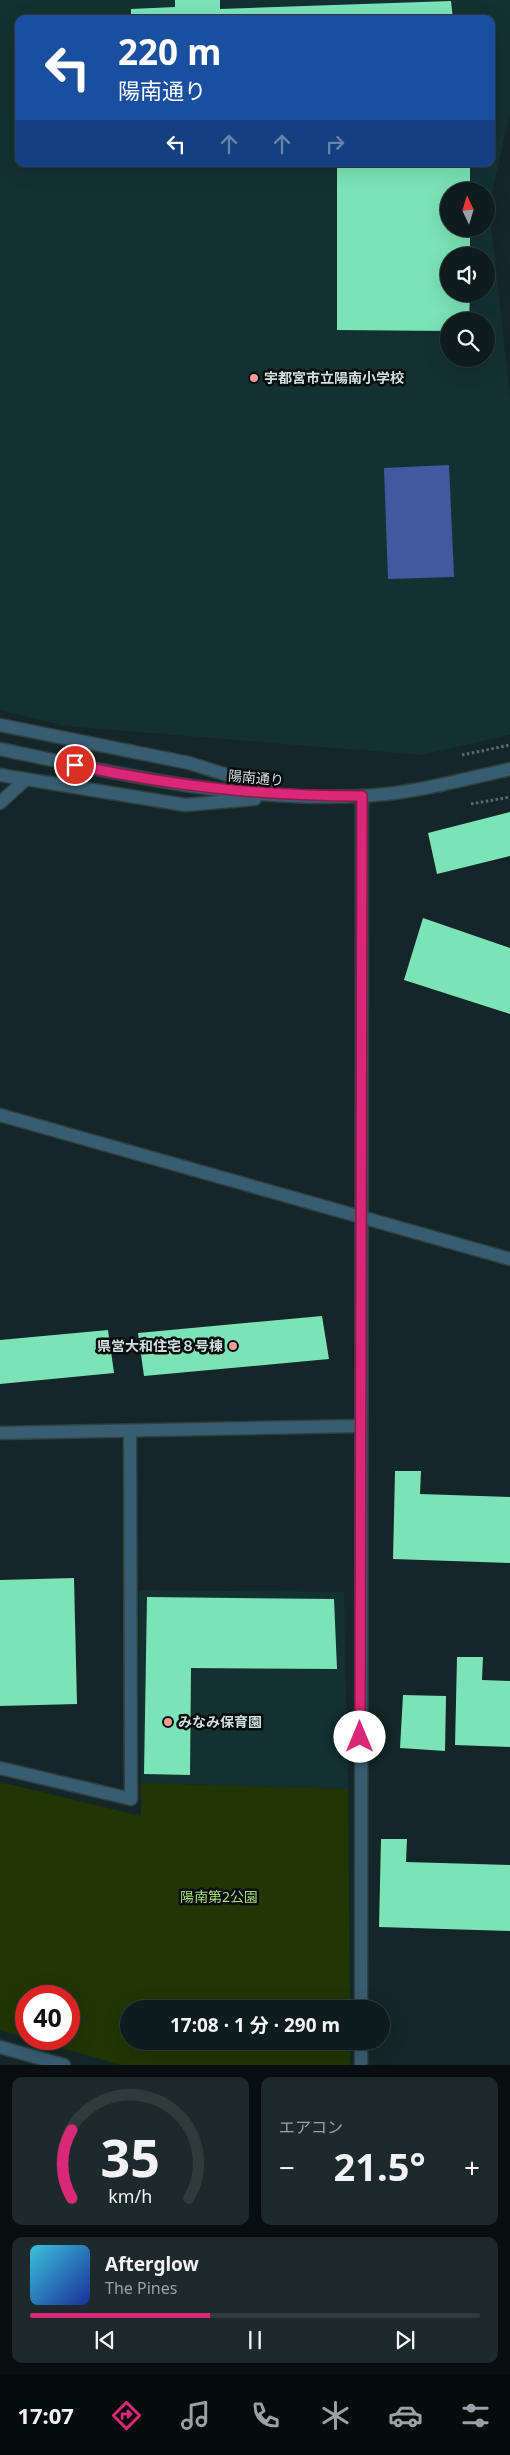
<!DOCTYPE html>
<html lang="ja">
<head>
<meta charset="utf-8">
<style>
  body { margin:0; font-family:"Noto Sans","Noto Sans JP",sans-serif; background:#1d292a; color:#f1f3f6; height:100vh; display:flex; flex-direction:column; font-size:19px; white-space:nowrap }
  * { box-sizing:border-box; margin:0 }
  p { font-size:16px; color:#9ba1a4 }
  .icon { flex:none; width:28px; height:28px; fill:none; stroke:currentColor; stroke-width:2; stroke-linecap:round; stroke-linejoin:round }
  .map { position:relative; height:2065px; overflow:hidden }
  .panel { display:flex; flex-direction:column; gap:12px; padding:12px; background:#080f10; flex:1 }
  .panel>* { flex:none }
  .banner { position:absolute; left:15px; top:15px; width:480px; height:152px; border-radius:10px; box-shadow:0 5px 20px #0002,0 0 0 1px #2f3a3b; background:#1a4fa0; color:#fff; overflow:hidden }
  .needle { width:32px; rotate:356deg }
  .fabs { position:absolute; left:440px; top:182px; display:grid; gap:10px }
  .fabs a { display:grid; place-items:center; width:55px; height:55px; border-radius:50%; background:#0f1c1d; box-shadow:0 5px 20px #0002,0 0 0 1px #2f3a3b; font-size:25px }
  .speed { position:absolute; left:15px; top:1985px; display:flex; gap:10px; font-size:25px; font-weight:700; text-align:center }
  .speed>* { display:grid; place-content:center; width:65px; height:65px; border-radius:50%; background:#0f1c1d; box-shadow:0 5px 20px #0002,0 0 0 1px #2f3a3b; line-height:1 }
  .speed .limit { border:8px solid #d22; background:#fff; color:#111 }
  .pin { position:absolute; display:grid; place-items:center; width:42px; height:42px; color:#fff; margin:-21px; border:2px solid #fff; border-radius:50%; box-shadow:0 1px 5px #0007 }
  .me { position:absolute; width:55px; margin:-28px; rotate:0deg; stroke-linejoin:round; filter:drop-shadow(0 0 4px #0008) }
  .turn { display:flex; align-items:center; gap:18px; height:105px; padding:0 20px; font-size:22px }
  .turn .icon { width:65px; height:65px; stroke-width:2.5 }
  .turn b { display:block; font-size:35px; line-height:42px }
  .lanes { display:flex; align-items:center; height:48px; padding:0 20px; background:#0003; justify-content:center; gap:25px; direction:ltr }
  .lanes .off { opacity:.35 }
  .big { font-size:38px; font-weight:700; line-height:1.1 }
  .panel .tile { flex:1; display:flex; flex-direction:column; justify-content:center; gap:8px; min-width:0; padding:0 18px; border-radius:10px; background:#1d292a }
  .panel .dial { align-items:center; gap:0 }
  .dial svg { height:130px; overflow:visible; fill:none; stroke:#2f3a3b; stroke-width:7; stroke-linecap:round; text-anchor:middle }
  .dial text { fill:#f1f3f6; stroke:none }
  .song { display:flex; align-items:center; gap:15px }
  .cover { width:60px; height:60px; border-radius:8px; background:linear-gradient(135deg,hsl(190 70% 55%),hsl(230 70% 35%)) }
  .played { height:5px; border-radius:2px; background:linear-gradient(90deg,#db2777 40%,#2f3a3b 40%) }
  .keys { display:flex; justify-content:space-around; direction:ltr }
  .heat { display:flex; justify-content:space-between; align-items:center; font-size:28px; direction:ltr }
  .panel .tiles { flex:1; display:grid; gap:12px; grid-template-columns:1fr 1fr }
  .tile:last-child { grid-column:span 2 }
  .trip { position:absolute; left:120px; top:2000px; width:270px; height:50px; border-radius:25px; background:#0f1c1d; box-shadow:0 5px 20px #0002,0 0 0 1px #2f3a3b; font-weight:700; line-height:50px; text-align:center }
  .tab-bar { display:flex; height:80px; justify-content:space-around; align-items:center; background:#060b0c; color:#9ba1a4 }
  .tab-bar .icon { width:35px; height:35px }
  .tab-bar .current { color:#db2777 }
  .tab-bar b { font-size:22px; color:#f1f3f6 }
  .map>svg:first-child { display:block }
</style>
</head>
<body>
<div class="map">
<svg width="510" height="2065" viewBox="0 0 510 2065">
  <rect width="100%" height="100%" fill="#142627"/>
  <g fill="#143132" fill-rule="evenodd">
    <path d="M0 0H510V113L489 206 510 396V735L421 755 64 726 0 710ZM19 19H491V164H19ZM449 191H486V229H449ZM449 256H486V294H449ZM449 321H486V359H449Z"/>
    <polygon points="139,1590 344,1592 348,1789 141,1783"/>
  </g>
  <polygon fill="#223504" points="0,1782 141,1816 141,1783 348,1789 350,2009 129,2009 129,2041 350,2041 350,2065 121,2065 29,2039 69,2039 69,1996 26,1996 26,2038 0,2030"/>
  <polygon fill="#43589f" points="449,465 454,577 388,579 384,468"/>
  <g fill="#7ce3b7">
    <polygon points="175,0 220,0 220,9 451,1 453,19 131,19 131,9 175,7"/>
    <polygon points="337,164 470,164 470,191 449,191 449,229 470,229 470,256 449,256 449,294 470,294 469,321 449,321 449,331 337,330"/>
    <polygon points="510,812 510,856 437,874 428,833"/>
    <polygon points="423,918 510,948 510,1014 404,980"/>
    <polygon points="322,1316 329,1359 144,1376 138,1333"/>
    <polygon points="108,1330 114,1373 0,1384 0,1340"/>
    <polygon points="395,1471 421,1471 420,1494 510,1497 510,1563 393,1559"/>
    <polygon points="74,1578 77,1704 0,1706 0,1580"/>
    <polygon points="147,1597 334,1599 337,1669 191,1668 190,1775 144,1774"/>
    <polygon points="457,1657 483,1657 482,1680 510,1681 510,1747 455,1745"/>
    <polygon points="403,1695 446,1696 445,1751 400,1748"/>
    <polygon points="381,1839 407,1839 406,1862 510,1865 510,1931 379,1927"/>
  </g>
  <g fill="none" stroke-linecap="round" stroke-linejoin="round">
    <g stroke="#2f4041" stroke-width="15">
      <g id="minor">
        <polyline points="0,725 189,763 272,789"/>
        <path d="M0 749C119 774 238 802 361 796 411 794 461 780 510 769"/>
        <polyline points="0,775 185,805 255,799"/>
        <polyline points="0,803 25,780"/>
        <polyline points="0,1115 510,1259"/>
        <polyline points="0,1433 360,1426"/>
        <polyline points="0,1768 131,1799 130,1431"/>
        <polyline points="361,2009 362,796"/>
        <polyline points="361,2041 361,2065"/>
        <polyline points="0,2047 64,2065"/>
      </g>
    </g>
    <g stroke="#5b6b6b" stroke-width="3" stroke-dasharray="2.5 2.5" stroke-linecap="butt">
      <polyline points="462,755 510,745"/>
      <polyline points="471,804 510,797"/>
    </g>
    <use href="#minor" stroke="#385c70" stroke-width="12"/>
  </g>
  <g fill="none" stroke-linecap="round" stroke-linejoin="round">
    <g stroke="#8e194d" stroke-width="12">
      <path id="route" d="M75 765C173 786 261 796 362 796L360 1737"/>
    </g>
    <use href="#route" stroke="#db2777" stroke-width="9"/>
  </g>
  <g fill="#f59c95" stroke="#060d0e" stroke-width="2">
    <circle cx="254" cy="378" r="5"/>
    <circle cx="233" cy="1346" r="5"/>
    <circle cx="168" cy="1722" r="5"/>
  </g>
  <g text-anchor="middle" stroke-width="5" stroke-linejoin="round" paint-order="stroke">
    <g font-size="14" font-weight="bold" fill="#d2dede" stroke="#060d0e" text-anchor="start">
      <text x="264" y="383">宇都宮市立陽南小学校</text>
      <text x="223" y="1351" text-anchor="end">県営大和住宅８号棟</text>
      <text x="178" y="1727">みなみ保育園</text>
    </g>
    <g font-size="14" fill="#d2dede" stroke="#060d0e">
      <text transform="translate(256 778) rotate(5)" y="5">陽南通り</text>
    </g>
    <g font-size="14" fill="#aedf73" stroke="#060d0e">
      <text x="219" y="1902">陽南第2公園</text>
    </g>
  </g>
</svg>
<div class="fabs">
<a><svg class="needle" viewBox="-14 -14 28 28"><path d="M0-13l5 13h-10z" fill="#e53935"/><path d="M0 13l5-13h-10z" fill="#9ba1a4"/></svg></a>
<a><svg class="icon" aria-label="sound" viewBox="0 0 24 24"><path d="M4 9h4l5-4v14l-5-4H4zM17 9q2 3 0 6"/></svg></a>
<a><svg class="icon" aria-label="search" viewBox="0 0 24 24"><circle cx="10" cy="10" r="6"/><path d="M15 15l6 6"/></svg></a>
</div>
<div class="speed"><div class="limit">40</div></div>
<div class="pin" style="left:75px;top:765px;background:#d93025"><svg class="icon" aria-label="arrive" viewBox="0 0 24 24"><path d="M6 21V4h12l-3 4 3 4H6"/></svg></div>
<svg class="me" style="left:360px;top:1737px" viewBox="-20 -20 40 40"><circle r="19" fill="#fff"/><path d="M0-13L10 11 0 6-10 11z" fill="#db2777"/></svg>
<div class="trip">17:08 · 1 分 · 290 m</div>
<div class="banner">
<div class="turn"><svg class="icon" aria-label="left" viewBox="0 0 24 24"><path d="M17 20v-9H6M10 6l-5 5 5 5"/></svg><div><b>220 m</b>陽南通り</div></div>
<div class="lanes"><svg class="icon" aria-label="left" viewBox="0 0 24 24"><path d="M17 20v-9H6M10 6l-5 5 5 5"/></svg><svg class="icon off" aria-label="ahead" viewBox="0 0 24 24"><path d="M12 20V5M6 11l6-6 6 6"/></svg><svg class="icon off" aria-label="ahead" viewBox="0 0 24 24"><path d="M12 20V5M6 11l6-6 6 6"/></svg><svg class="icon off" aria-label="right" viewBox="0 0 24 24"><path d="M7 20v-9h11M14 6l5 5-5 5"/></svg></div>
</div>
</div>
<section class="panel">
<div class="tiles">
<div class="tile dial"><svg viewBox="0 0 100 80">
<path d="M14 69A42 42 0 1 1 86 69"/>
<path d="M14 69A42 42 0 0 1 14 27" stroke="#db2777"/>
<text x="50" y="56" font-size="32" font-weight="700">35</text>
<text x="50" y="72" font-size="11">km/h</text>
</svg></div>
<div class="tile"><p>エアコン</p>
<div class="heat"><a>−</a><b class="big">21.5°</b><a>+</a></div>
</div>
<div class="tile">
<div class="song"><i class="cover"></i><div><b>Afterglow</b><p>The Pines</p></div></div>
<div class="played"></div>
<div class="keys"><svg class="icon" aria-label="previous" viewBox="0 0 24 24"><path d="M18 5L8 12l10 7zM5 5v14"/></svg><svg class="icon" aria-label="pause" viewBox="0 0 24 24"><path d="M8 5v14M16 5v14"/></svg><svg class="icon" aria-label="next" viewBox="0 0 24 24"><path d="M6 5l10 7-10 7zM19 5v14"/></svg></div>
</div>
</div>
</section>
<nav class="tab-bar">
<b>17:07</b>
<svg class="icon current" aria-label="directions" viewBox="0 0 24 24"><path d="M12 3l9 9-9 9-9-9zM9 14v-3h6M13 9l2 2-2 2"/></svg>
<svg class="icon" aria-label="music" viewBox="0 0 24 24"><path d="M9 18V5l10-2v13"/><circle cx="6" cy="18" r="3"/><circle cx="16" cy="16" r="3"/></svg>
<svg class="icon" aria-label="phone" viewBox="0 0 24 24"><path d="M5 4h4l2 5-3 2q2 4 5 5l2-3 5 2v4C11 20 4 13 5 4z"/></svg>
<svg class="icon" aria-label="climate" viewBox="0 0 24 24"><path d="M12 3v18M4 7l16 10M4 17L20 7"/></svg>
<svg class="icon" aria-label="car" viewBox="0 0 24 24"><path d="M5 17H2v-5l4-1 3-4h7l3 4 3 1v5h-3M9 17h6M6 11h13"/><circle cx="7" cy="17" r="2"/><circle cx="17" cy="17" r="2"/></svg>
<svg class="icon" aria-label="filters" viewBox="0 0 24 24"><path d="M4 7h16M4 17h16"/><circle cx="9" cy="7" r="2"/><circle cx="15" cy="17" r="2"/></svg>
</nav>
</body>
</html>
